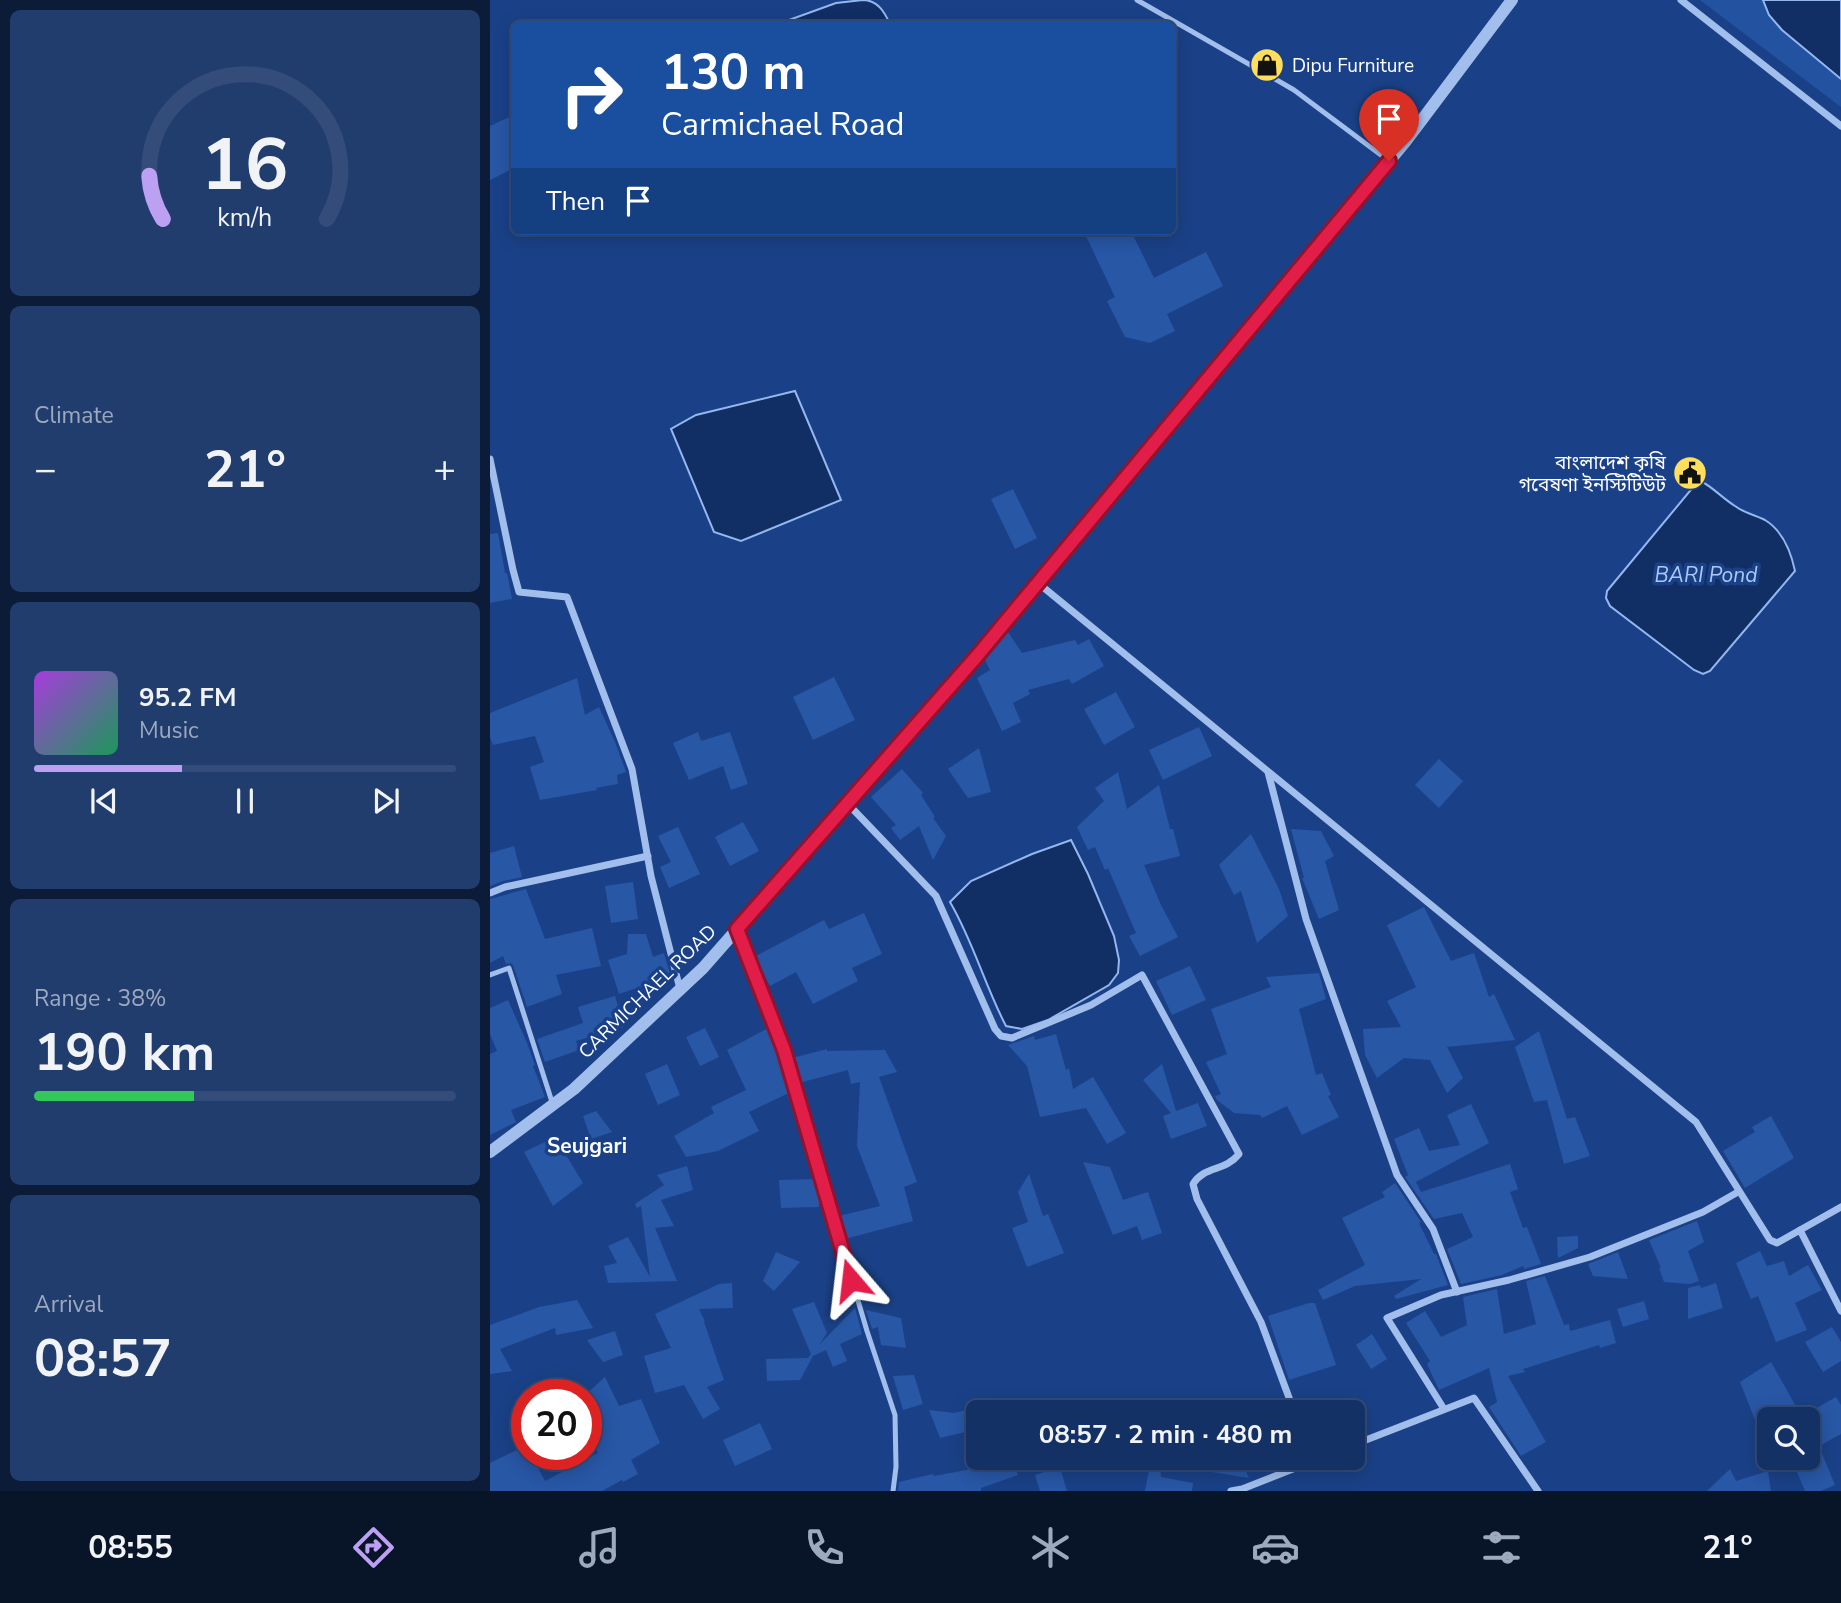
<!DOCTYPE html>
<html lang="en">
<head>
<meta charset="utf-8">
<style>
  body { margin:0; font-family:"Nunito Sans","Noto Sans Bengali",sans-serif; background:#213d6e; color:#f1f3f6; height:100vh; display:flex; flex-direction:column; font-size:26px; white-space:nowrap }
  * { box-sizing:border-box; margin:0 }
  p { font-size:23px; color:#9da9bf }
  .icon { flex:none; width:38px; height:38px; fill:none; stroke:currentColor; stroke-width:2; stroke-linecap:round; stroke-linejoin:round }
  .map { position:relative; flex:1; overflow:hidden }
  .details { display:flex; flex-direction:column; gap:10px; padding:10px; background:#0b1b38; width:490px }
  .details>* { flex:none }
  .top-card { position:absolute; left:21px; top:21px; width:665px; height:214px; border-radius:10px; box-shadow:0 4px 18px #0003,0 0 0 2px #334c79; background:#1a4fa0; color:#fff; overflow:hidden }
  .buttons { position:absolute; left:1267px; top:1407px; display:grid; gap:14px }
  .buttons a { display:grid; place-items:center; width:63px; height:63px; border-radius:10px; background:#143165; box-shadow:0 4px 18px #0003,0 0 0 2px #334c79; font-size:35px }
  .speed { position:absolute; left:21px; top:1379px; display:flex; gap:14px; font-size:35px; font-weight:700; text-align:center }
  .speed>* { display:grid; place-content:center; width:91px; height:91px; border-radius:50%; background:#143165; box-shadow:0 4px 18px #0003,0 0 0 2px #334c79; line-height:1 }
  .speed .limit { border:10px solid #d22; background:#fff; color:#111 }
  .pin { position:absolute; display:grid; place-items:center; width:60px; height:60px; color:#fff; margin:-72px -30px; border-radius:50% 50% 50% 0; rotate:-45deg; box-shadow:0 0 7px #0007 }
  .pin .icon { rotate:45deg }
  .me { position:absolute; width:77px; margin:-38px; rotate:343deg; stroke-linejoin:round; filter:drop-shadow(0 0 5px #0008) }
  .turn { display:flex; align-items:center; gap:24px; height:147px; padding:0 35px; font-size:32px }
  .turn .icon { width:91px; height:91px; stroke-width:2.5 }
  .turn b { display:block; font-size:49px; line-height:60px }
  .then { display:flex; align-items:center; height:66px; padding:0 35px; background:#0003; gap:14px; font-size:26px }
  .big { font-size:52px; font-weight:700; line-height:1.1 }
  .details .widget { flex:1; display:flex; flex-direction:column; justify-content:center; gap:10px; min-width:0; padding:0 24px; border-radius:10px; background:#213d6e }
  .details .dial { align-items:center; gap:0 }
  .dial svg { height:182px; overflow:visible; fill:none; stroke:#334c79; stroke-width:7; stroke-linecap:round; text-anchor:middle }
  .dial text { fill:#f1f3f6; stroke:none }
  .song { display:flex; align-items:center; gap:21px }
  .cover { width:84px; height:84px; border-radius:10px; background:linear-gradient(135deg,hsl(280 70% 55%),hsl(150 70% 35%)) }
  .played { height:7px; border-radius:4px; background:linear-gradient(90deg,#bca0f2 35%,#334c79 35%) }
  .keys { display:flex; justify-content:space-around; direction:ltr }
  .heat { display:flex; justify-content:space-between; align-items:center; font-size:38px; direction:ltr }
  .charge { height:10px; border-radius:5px; background:linear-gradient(90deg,#34c759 38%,#334c79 0) }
  .trip { position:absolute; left:476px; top:1400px; width:399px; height:70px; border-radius:10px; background:#143165; box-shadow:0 4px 18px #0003,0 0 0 2px #334c79; font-weight:700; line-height:70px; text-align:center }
  .dock { display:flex; height:112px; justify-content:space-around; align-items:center; background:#081428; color:#9da9bf }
  .dock .icon { width:49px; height:49px }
  .dock .on { color:#bca0f2 }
  .dock b { font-size:32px; color:#f1f3f6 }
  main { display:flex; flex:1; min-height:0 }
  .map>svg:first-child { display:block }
</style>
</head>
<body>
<main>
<section class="details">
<div class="widget dial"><svg viewBox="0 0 100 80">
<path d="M14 69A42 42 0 1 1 86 69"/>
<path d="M14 69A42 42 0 0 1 8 50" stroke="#bca0f2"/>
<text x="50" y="56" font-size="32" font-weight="700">16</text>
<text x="50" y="72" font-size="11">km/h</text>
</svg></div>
<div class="widget"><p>Climate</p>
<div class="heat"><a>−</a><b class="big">21°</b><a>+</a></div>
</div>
<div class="widget">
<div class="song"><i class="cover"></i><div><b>95.2 FM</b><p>Music</p></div></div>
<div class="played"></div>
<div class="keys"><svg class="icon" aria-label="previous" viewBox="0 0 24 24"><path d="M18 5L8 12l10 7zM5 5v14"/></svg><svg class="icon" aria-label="pause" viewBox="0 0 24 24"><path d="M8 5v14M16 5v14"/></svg><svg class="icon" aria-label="next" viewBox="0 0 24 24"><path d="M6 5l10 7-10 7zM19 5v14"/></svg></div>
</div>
<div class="widget"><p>Range · 38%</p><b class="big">190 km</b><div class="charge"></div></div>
<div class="widget"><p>Arrival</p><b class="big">08:57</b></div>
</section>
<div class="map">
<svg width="1351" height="1491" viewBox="0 0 1351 1491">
  <rect width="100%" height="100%" fill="#1a4187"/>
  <polygon fill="#2352a1" points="1210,0 1351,0 1351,107"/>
  <g fill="#112e65" stroke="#94b7ef" stroke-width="2">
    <path d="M373 0C388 0 395 13 400 24H288L346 3Z"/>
    <polygon points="1273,0 1351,0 1351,79 1292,30 1279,15"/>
    <polygon points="305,391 351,500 251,541 224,532 181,429 206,415"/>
    <path d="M1209 480C1223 487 1232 498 1245 506 1254 513 1265 515 1275 520 1293 531 1301 552 1305 571L1220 671 1213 674 1204 670 1120 606 1116 598 1117 591Z"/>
    <path d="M581 840 598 874 624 936 629 960 628 973 619 985 558 1020 532 1029 516 1026C495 986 483 941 460 902L481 881 542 854Z"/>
  </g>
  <g fill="#2857a6">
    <polygon points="24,115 24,168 0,180 0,126"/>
    <polygon points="608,231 641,231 664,278 716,252 733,286 677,314 685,331 660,343 635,337 617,301 625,297 596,236"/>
    <polygon points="523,489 547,538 525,549 501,499"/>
    <polygon points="8,533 15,573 17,573 22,599 0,603 0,534"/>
    <polygon points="518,632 532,653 585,640 588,645 599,639 614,666 582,684 579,679 538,690 540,694 523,703 531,722 512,731 487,678 500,670 495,660"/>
    <polygon points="344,677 365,720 323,740 303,697"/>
    <polygon points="87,678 95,715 109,707 125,742 136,772 127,775 128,784 106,788 107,790 50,800 40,767 54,762 45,736 3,745 0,737 0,713"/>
    <polygon points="626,692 645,727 614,745 594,709"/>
    <polygon points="709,727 722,756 673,780 659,750"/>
    <polygon points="208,732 211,741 240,732 258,784 241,790 233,766 199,780 183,743"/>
    <polygon points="489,748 501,792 478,798 458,769"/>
    <polygon points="949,759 973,781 949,808 925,785"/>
    <polygon points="412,769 433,793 431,795 445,817 443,818 456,836 443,860 429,826 410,840 401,828 406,825 381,797"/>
    <polygon points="628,772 637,809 669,785 680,829 683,829 690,856 654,865 671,905 688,937 650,956 639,936 646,933 618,868 615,870 605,847 598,850 587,827 614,801 605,788"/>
    <polygon points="253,822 269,851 240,866 225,837"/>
    <polygon points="188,827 210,874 179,888 170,867 181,862 168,836"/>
    <polygon points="801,829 831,831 844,856 835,861 849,910 829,919 812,878 814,878"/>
    <polygon points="761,834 789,889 798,916 767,943 751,891 744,895 729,865"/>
    <polygon points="24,846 32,877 13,881 0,886 0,853"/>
    <polygon points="143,882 148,919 121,923 115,886"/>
    <polygon points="36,889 55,939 102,928 111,966 66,975 72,994 37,1007 23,965 21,963 16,964 13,956 0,963 0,899"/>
    <polygon points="934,907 961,961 984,953 999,997 1004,994 1025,1040 957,1047 973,1078 957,1093 940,1060 914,1058 887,1078 875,1055 873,1029 911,1027 897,1001 926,987 897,925"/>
    <polygon points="374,913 392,954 362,968 368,981 323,1004 306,972 280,986 264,957 334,920 339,929"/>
    <polygon points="138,934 156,934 163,957 174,953 181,977 129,994 118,960 137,954"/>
    <polygon points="700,966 716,1000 682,1015 666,981"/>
    <polygon points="829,973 836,999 809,1009 826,1075 832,1073 841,1095 838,1096 849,1117 812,1135 797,1106 772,1118 770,1115 744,1113 727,1100 725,1096 731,1094 716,1062 737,1054 721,1009 781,987 776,977"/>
    <polygon points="125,996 134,1027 86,1041 89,1050 55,1062 47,1039 93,1023 88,1007"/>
    <polygon points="18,1000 37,1043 45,1065 43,1066 55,1097 21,1110 26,1122 0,1135 0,1054 7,1051 0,1034 0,1008"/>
    <polygon points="280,1027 289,1052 301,1092 259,1112 269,1131 228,1151 196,1157 184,1136 224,1113 221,1107 256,1090 237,1050"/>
    <polygon points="215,1028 229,1057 210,1066 196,1037"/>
    <polygon points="1049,1031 1077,1119 1085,1117 1100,1156 1074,1164 1057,1100 1044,1102 1025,1047"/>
    <polygon points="566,1034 576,1070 579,1068 583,1089 603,1077 636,1133 617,1144 596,1108 550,1117 537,1066 518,1045 544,1036 545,1040"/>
    <polygon points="337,1049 337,1051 395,1050 407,1072 389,1077 427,1182 414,1187 423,1221 355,1239 349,1216 390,1206 367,1146 370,1082 361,1084 358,1070 309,1083 302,1058"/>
    <polygon points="177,1064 190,1095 168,1105 155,1074"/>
    <polygon points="672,1064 686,1111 708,1103 717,1126 681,1139 673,1116 681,1113 653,1080"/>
    <polygon points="981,1104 999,1143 926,1182 931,1192 1020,1164 1028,1189 1020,1192 1033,1228 1037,1227 1051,1264 1034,1269 1033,1266 1012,1275 971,1284 957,1249 983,1237 972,1213 944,1219 915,1177 918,1175 904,1139 929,1128 939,1151 970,1145 957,1115"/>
    <polygon points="106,1111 122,1132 101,1139 93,1116"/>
    <polygon points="1281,1116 1304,1158 1255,1188 1233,1151 1265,1132 1262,1127"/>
    <polygon points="65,1137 93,1183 63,1206 34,1152"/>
    <polygon points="593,1162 620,1167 633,1200 658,1192 672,1233 652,1240 647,1226 623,1235"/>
    <polygon points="197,1166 203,1190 171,1200 184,1226 165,1228 187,1281 118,1283 114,1266 127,1263 118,1246 138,1237 160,1277 151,1206 147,1208 145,1204 174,1185 167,1175"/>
    <polygon points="539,1174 553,1216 558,1214 574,1253 537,1267 522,1228 538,1222 528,1192"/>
    <polygon points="327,1179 329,1186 329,1207 291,1208 289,1180"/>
    <polygon points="905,1183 931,1222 929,1223 944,1254 946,1254 958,1285 906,1299 904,1296 931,1279 865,1286 833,1300 828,1290 875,1265 852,1218 895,1197 892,1192"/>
    <polygon points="1207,1221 1214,1242 1198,1251 1209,1281 1200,1284 1174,1282 1169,1268 1171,1268 1159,1240"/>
    <polygon points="1088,1236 1088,1248 1068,1258 1067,1237"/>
    <polygon points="1270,1251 1277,1266 1294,1261 1299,1276 1318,1265 1332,1290 1305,1303 1317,1330 1286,1342 1268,1296 1261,1299 1246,1263"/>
    <polygon points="286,1252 310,1262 284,1291 273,1281"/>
    <polygon points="1128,1252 1138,1279 1103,1276 1098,1264"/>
    <polygon points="1055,1276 1074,1325 1079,1324 1080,1331 1120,1320 1126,1343 1110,1348 1109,1345 1033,1369 1035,1372 1018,1376 1056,1442 1031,1456 999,1407 1007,1402 999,1368 949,1390 937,1364 940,1361 916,1323 935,1311 951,1337 977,1325 973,1297 1007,1289 1014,1334 1046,1324 1036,1281"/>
    <polygon points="242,1283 243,1308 209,1309 215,1321 214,1322 234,1380 217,1387 230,1409 213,1419 194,1385 165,1393 154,1356 181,1348 165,1314 229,1284"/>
    <polygon points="1226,1283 1233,1308 1198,1319 1198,1288 1210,1285 1211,1288"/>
    <polygon points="87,1300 103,1328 66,1335 65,1328 10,1349 22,1371 0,1374 0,1325 49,1307"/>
    <polygon points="1154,1301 1159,1319 1133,1327 1127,1309"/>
    <polygon points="324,1302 337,1333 329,1345 365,1308 372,1334 350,1344 357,1361 343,1367 336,1350 323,1356 310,1380 277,1381 276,1359 318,1358 321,1354 302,1309"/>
    <polygon points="819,1303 825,1303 846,1365 799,1380 778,1316"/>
    <polygon points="376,1310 411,1318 416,1348 391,1345 388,1327 382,1329"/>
    <polygon points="1342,1327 1351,1342 1351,1361 1333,1372 1315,1342"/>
    <polygon points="125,1331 133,1355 113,1362 97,1340"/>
    <polygon points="882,1334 897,1359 881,1369 866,1345"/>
    <polygon points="1281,1362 1313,1419 1284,1419 1279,1407 1278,1453 1250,1382"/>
    <polygon points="424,1375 433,1404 413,1410 403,1376"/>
    <polygon points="115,1377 129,1406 151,1399 170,1443 141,1460 148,1474 133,1482 132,1480 112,1491 0,1491 0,1463 37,1445 37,1454 41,1454 55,1481 108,1453 96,1420 96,1394"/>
    <polygon points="1346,1397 1351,1405 1351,1434 1329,1446 1345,1485 1331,1491 1315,1491 1301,1458 1318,1458 1318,1413"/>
    <polygon points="488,1407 488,1429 450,1438 439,1410 464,1413"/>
    <polygon points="270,1423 282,1449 245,1466 233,1440"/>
    <polygon points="496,1458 521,1458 528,1475 491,1488 491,1491 408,1491 409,1482 443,1474 444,1476 498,1466"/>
    <polygon points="661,1458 669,1458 671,1477 703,1483 702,1491 655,1491"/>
    <polygon points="721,1458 750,1458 759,1478 722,1472"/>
    <polygon points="570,1467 577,1491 550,1491 545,1475"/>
    <polygon points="1240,1469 1246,1481 1278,1471 1281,1491 1217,1491"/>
  </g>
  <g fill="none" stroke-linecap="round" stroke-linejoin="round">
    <g stroke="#a2beec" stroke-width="5">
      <polyline points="647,0 804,90 899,161"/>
      <polyline points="247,929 294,1050 377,1331 405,1415 406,1467 403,1491"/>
      <polyline points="0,975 19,968 63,1105"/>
    </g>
    <g stroke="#a2beec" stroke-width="7">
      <polyline points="1191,0 1351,126"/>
      <polyline points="0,459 23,570 29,592 77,597 142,769 161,876 190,989"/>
      <polyline points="548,583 1206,1122 1280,1240 1287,1243 1351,1207"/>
      <polyline points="778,772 816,919 907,1175 943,1229 967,1292"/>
      <path d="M358 804 446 896 505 1029 511 1036 522 1038 601 1005 652 975 749 1154C735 1172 715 1165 703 1184L707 1199 771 1322 801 1403 810 1406 822 1402 831 1406 834 1412"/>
      <polyline points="0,893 15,887 158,856"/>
      <polyline points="1310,1230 1351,1311"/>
      <polyline points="954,1409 897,1318 951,1295 1019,1280 1100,1257 1213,1212 1248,1192"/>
      <polyline points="863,1445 984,1398 1048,1491"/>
      <polyline points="741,1491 752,1489 831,1458"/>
    </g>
    <polyline stroke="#a2beec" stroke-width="12" points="0,1152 84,1089 213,968 487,656 916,141 1022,0"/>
  </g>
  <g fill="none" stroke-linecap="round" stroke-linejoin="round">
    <g stroke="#92132f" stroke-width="18">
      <polyline id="route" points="361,1280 294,1050 247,929 487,656 899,161"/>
    </g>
    <use href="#route" stroke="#e11d48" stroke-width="12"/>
  </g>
  <defs>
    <g id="shop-disc" transform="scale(1.75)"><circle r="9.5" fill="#ffdd5d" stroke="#1a4187"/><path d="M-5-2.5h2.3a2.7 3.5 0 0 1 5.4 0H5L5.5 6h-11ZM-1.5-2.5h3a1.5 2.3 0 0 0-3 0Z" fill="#111"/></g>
    <g id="civic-disc" transform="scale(1.75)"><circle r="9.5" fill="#ffdd5d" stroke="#1a4187"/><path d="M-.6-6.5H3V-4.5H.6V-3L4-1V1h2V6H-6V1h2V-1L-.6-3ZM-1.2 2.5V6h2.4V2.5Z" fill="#111"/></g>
  </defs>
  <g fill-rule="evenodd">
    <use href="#shop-disc" x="777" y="65"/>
    <use href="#civic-disc" x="1200" y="473"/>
  </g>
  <g text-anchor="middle" stroke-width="7" stroke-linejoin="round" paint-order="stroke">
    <g font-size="19" fill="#fff" stroke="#1a4187" text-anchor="start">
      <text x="802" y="72">Dipu Furniture</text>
      <text x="1176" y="469" text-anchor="end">বাংলাদেশ কৃষি<tspan x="1176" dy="22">গবেষণা ইনস্টিটিউট</tspan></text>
    </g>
    <g font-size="19" fill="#fff" stroke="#1a4187">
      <text transform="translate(157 991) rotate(-44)" y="7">CARMICHAEL ROAD</text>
    </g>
    <g font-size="21" font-style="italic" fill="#adc8f4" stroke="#1a4187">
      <text x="1216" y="582">BARI Pond</text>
    </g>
    <g font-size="21" font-weight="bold" fill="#fff" stroke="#1a4187">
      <text x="97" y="1153">Seujgari</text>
    </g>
  </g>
</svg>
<div class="buttons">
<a><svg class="icon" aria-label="search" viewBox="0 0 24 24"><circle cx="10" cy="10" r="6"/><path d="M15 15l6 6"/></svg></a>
</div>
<div class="speed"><div class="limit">20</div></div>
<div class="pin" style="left:899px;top:161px;background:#d93025"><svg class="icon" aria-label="arrive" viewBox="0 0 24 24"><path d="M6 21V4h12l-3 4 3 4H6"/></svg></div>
<svg class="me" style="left:361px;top:1280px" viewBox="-20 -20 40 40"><path d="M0-17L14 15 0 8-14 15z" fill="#e11d48" stroke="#fff" stroke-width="4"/></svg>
<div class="trip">08:57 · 2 min · 480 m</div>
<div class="top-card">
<div class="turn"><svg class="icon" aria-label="right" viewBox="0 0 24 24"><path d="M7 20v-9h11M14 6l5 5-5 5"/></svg><div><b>130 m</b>Carmichael Road</div></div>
<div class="then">Then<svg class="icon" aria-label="arrive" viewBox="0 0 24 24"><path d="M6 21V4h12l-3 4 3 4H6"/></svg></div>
</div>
</div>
</main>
<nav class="dock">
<b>08:55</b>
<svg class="icon on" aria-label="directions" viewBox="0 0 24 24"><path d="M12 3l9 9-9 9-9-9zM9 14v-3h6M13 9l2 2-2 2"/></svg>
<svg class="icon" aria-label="music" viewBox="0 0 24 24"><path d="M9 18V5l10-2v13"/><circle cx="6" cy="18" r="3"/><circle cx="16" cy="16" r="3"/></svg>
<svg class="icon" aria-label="phone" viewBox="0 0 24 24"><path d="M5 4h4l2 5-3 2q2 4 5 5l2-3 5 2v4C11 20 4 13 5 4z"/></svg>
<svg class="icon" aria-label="climate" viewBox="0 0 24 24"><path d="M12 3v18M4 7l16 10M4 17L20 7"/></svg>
<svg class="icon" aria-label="car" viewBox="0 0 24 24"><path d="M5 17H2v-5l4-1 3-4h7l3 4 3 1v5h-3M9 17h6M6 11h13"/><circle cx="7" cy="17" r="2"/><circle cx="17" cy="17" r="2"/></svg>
<svg class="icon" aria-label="filters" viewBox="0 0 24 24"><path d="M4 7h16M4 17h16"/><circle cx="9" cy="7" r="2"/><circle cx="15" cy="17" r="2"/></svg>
<b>21°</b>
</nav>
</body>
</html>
